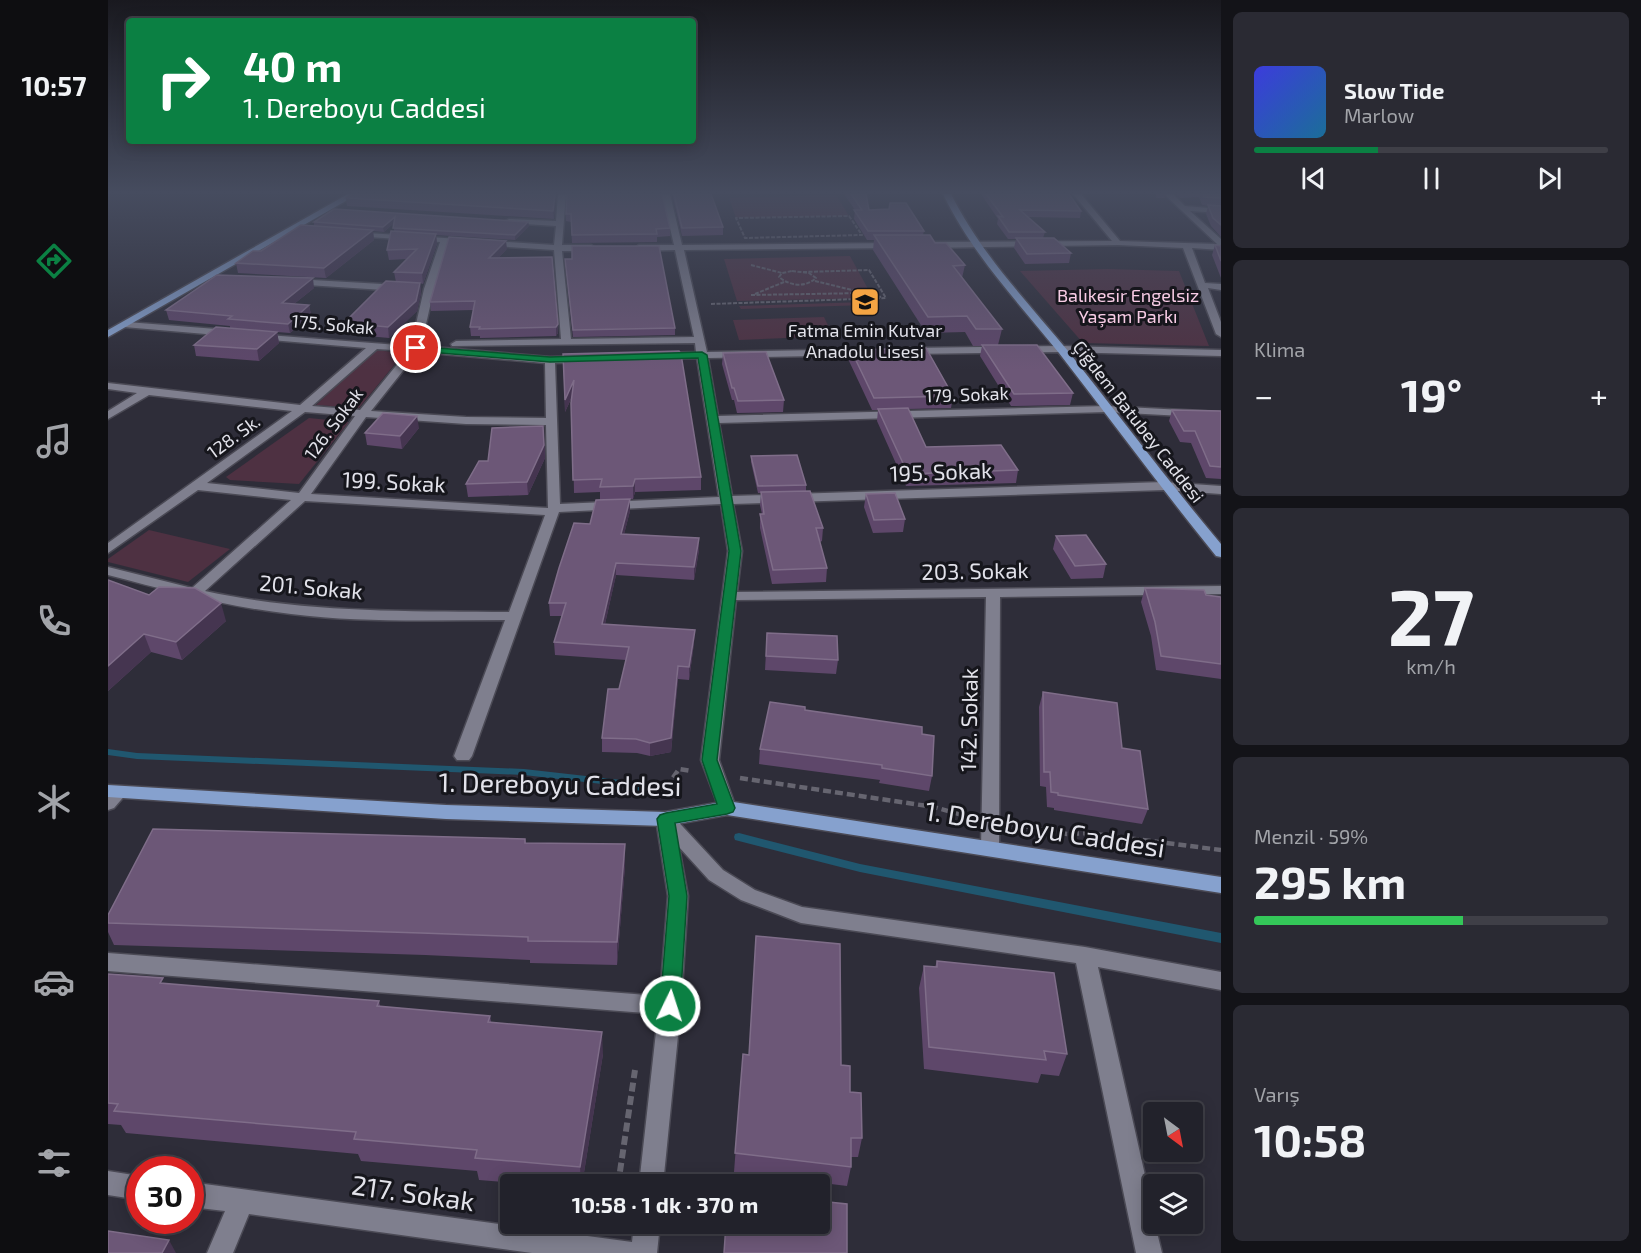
<!DOCTYPE html>
<html lang="tr">
<head>
<meta charset="utf-8">
<style>
  body { margin:0; font-family:"Exo 2",sans-serif; background:#2a2a33; color:#f1f3f6; height:100vh; display:flex; flex-direction:column; font-size:22px; white-space:nowrap }
  * { box-sizing:border-box; margin:0 }
  p { font-size:20px; color:#a2a4a9 }
  .icon { flex:none; width:33px; height:33px; fill:none; stroke:currentColor; stroke-width:2; stroke-linecap:round; stroke-linejoin:round }
  .map { position:relative; flex:1; overflow:hidden }
  .sheet { display:flex; flex-direction:column; gap:12px; padding:12px; background:#131318; width:420px }
  .sheet>* { flex:none }
  .banner { position:absolute; left:18px; top:18px; width:570px; height:126px; border-radius:6px; box-shadow:0 3px 15px #0003,0 0 0 2px #3f3f47; background:#0b8043; color:#fff; overflow:hidden }
  .needle { width:39px; rotate:148deg }
  .buttons { position:absolute; left:1035px; top:1102px; display:grid; gap:12px }
  .buttons a { display:grid; place-items:center; width:60px; height:60px; border-radius:6px; background:#22222b; box-shadow:0 3px 15px #0003,0 0 0 2px #3f3f47; font-size:30px }
  .speed { position:absolute; left:18px; top:1156px; display:flex; gap:12px; font-size:30px; font-weight:700; text-align:center }
  .speed>* { display:grid; place-content:center; width:78px; height:78px; border-radius:50%; background:#22222b; box-shadow:0 3px 15px #0003,0 0 0 2px #3f3f47; line-height:1 }
  .speed .limit { border:9px solid #d22; background:#fff; color:#111 }
  .pin { position:absolute; display:grid; place-items:center; width:51px; height:51px; color:#fff; margin:-26px; border:3px solid #fff; border-radius:50%; box-shadow:0 2px 6px #0007 }
  .me { position:absolute; width:66px; margin:-33px; rotate:4deg; stroke-linejoin:round; filter:drop-shadow(0 0 4px #0008) }
  .turn { display:flex; align-items:center; gap:21px; height:126px; padding:0 18px; font-size:27px }
  .turn .icon { width:78px; height:78px; stroke-width:2.5 }
  .turn b { display:block; font-size:42px; line-height:51px }
  .big { font-size:45px; font-weight:700; line-height:1.1 }
  .sheet .card { flex:1; display:flex; flex-direction:column; justify-content:center; gap:9px; min-width:0; padding:0 21px; border-radius:9px; background:#2a2a33 }
  .sheet .dial { align-items:center; gap:0 }
  .dial b { font-size:78px; line-height:1 }
  .song { display:flex; align-items:center; gap:18px }
  .cover { width:72px; height:72px; border-radius:9px; background:linear-gradient(135deg,hsl(240 70% 55%),hsl(200 70% 35%)) }
  .played { height:6px; border-radius:3px; background:linear-gradient(90deg,#0b8043 35%,#3f3f47 35%) }
  .keys { display:flex; justify-content:space-around; direction:ltr }
  .heat { display:flex; justify-content:space-between; align-items:center; font-size:33px; direction:ltr }
  .charge { height:9px; border-radius:4px; background:linear-gradient(90deg,#34c759 59%,#3f3f47 0) }
  .trip { position:absolute; left:392px; top:1174px; width:330px; height:60px; border-radius:6px; background:#22222b; box-shadow:0 3px 15px #0003,0 0 0 2px #3f3f47; font-weight:700; line-height:60px; text-align:center }
  main { display:flex; flex:1; min-height:0 }
  .dock { display:flex; flex-direction:column; width:108px; justify-content:space-around; align-items:center; background:#0e0e11; color:#a2a4a9 }
  .dock .icon { width:42px; height:42px }
  .dock .active { color:#0b8043 }
  .dock b { font-size:27px; color:#f1f3f6 }
  .map>svg:first-child { display:block }
</style>
</head>
<body>
<main>
<nav class="dock">
<b>10:57</b>
<svg class="icon active" aria-label="directions" viewBox="0 0 24 24"><path d="M12 3l9 9-9 9-9-9zM9 14v-3h6M13 9l2 2-2 2"/></svg>
<svg class="icon" aria-label="music" viewBox="0 0 24 24"><path d="M9 18V5l10-2v13"/><circle cx="6" cy="18" r="3"/><circle cx="16" cy="16" r="3"/></svg>
<svg class="icon" aria-label="phone" viewBox="0 0 24 24"><path d="M5 4h4l2 5-3 2q2 4 5 5l2-3 5 2v4C11 20 4 13 5 4z"/></svg>
<svg class="icon" aria-label="climate" viewBox="0 0 24 24"><path d="M12 3v18M4 7l16 10M4 17L20 7"/></svg>
<svg class="icon" aria-label="car" viewBox="0 0 24 24"><path d="M5 17H2v-5l4-1 3-4h7l3 4 3 1v5h-3M9 17h6M6 11h13"/><circle cx="7" cy="17" r="2"/><circle cx="17" cy="17" r="2"/></svg>
<svg class="icon" aria-label="filters" viewBox="0 0 24 24"><path d="M4 7h16M4 17h16"/><circle cx="9" cy="7" r="2"/><circle cx="15" cy="17" r="2"/></svg>
</nav>
<div class="map">
<svg width="1113" height="1253" viewBox="0 0 1113 1253">
  <rect width="100%" height="100%" fill="#2e2d39"/>
  <g fill="#4e3142">
    <polygon points="728,195 741,216 628,218 621,198"/>
    <polygon points="742,256 765,298 629,301 616,259"/>
    <polygon points="1000,269 1071,271 1101,346 975,343 912,271"/>
    <polygon points="758,302 760,305 633,309 631,306"/>
    <polygon points="716,317 725,336 631,340 625,320"/>
    <polygon points="267,350 296,353 251,408 208,405"/>
    <polygon points="201,418 241,422 191,484 122,480 118,477"/>
    <polygon points="41,530 122,549 80,582 0,562 0,559"/>
  </g>
  <g fill="none" stroke-linecap="round" stroke-linejoin="round">
    <g fill="#20576f" fill-rule="evenodd">
      <polygon points="0,749 29,753 416,769 522,781 535,787 537,789 535,791 532,793 520,787 416,775 29,759 0,755"/>
      <polygon points="631,833 752,864 1113,933 1113,943 752,872 627,840 626,837 627,834"/>
    </g>
    <g stroke="#4b4a55" stroke-width="3">
      <g id="minor">
        <path d="M450 194H458L454 245H483L487 248 483 251H454L463 339 586 337 567 250 531 251 527 248 531 245H566L554 194H562L574 245 789 243V247L786 248 576 250 599 352 762 349 767 352 762 355 600 358 610 416 999 406 1113 412V418L999 412 611 423 624 496 1056 482 1113 486V494L1056 490 625 504 634 551 629 592 1113 586V594L892 597 891 848 889 853 882 855 875 853 873 848 878 597 628 600 611 760 628 808 625 813 619 815 613 813 593 760 620 551 613 504 451 512 364 756 361 760H349L346 756 397 620C326 620 254 623 183 614 120 607 61 591 0 575V567L84 588 183 500 90 490 0 553V543L184 411 41 395 0 419V411L29 393 0 389V383L192 405 258 348 151 339 146 336 147 334 303 346 316 289 332 242 247 236H244V232L446 245 448 226 401 223 397 221 401 219 448 221ZM340 243 446 250 453 339 348 341 343 344 344 346 587 343 588 352 555 353 550 356 555 359 589 358 611 497 452 504 447 363 474 362 479 359 474 356 442 357 313 346 326 289ZM269 349 300 351 252 410 204 406ZM310 352 437 363 438 418 358 417 263 411ZM197 412 247 416 191 493 99 483ZM258 417 358 424 438 425 440 508 203 494ZM197 501 437 515 401 612C298 611 198 613 97 591Z"/>
        <polygon points="965,194 973,194 1012,241 1109,244 1056,194 1065,194 1077,206 1113,209 1113,213 1082,211 1113,239 1113,250 1084,248 1097,283 1113,284 1113,290 1100,288 1113,322 1113,337 1108,334 1075,248 1010,245 819,248 815,245 819,242 1004,241"/>
        <polygon points="187,279 291,285 296,288 291,291 184,284 183,282"/>
        <polygon points="19,322 121,330 126,333 121,336 16,327 16,323"/>
        <polygon points="953,346 1113,350 1113,356 953,352 801,354 796,351 801,348"/>
        <polygon points="10,787 16,788 19,793 6,808 0,810 0,792"/>
        <polygon points="557,812 563,814 615,870 647,890 694,907 977,947 1113,972 1113,990 990,967 1046,1215 1046,1224 1047,1224 1054,1253 1028,1253 968,963 693,923 633,900 601,880 571,847 580,896 573,1006 555,1185 531,1185 550,1014 0,971 0,953 552,996 560,896 548,819 551,814"/>
        <polygon points="0,1171 32,1176 32,1200 0,1195"/>
        <polygon points="82,1182 524,1242 526,1224 552,1224 549,1253 424,1253 141,1214 125,1253 99,1253 117,1211 82,1207"/>
      </g>
    </g>
    <g stroke="#4b4a55" stroke-width="3">
      <g id="major">
        <polygon points="240,194 250,194 0,337 0,330"/>
        <path d="M835 194H843C873 254 918 300 960 351 1011 415 1060 481 1113 544V557L1108 556 1088 531C1041 472 997 412 951 353 909 301 864 254 835 194Z"/>
        <polygon points="0,785 338,805 557,812 619,801 1113,877 1113,893 619,815 557,826 338,819 0,797"/>
      </g>
    </g>
    <g stroke="#666570" stroke-width="2" stroke-dasharray="4 1.5" stroke-linecap="butt">
      <polygon points="741,216 754,235 637,238 628,218"/>
      <polyline points="643,265 674,273"/>
      <path d="M684 271 701 273 708 278C697 288 682 286 671 277L674 273Z"/>
      <polyline points="695,272 761,270 778,298"/>
      <polyline points="707,281 773,297"/>
      <polyline points="647,294 676,282"/>
      <polyline points="643,295 758,293"/>
      <polyline points="603,304 779,298"/>
    </g>
    <g stroke="#666570" stroke-width="4.5" stroke-dasharray="8 4" stroke-linecap="butt">
      <polyline points="632,778 826,807 861,817"/>
      <polyline points="551,797 571,769 583,771"/>
      <polyline points="904,824 959,834 979,833 1113,850"/>
    </g>
    <polyline stroke="#666570" stroke-width="6" stroke-dasharray="9 4.5" stroke-linecap="butt" points="510,1185 527,1070"/>
    <use href="#minor" fill="#7f7f8e" fill-rule="evenodd"/>
    <use href="#major" fill="#86a1ce" fill-rule="evenodd"/>
  </g>
  <g fill="#5e476a">
    <polygon points="448,194 446,219 239,206 238,198"/>
    <polygon points="564,194 603,194 615,227 615,235 574,236"/>
    <polygon points="736,194 758,194 761,210 816,231 815,235 857,265 854,278 894,329 890,345 965,393 962,405 903,406 872,356 874,346 865,346 857,332 818,333 765,250 766,240 759,240 746,219 747,210"/>
    <polygon points="873,194 961,194 973,211 972,218 920,217 937,232 935,238 963,253 961,263 917,264 906,248 908,239 900,239 889,224 890,219"/>
    <polygon points="1048,194 1058,194 1057,198 1048,198"/>
    <polygon points="1068,194 1113,194 1113,237 1103,226 1098,214 1100,206 1094,205 1091,197 1072,198"/>
    <polygon points="458,214 562,228 562,236 549,237 549,242 464,243 463,222 458,221"/>
    <polygon points="206,222 420,222 421,226 407,240 328,235 329,244 315,284 312,283 313,293 309,311 281,338 238,334 236,323 288,282 286,272 298,259 281,260 279,250 286,232 286,223 276,232 265,231 266,240 218,278 130,273 128,263 206,226"/>
    <polygon points="1107,245 1113,246 1113,278 1104,255"/>
    <polygon points="399,249 390,258 444,257 450,333 448,336 372,338 372,336 363,336 362,327 365,310 323,311 322,302"/>
    <polygon points="457,259 567,328 567,335 465,337"/>
    <polygon points="206,288 186,304 201,305 203,315 182,333 169,332 171,343 151,361 88,356 86,345 122,328 122,326 61,320 58,310"/>
    <polygon points="743,350 845,396 843,408 800,409 818,447 910,470 908,483 798,486 769,421 770,410 764,410 741,361"/>
    <polygon points="615,353 676,400 675,412 629,413 626,400 624,400 614,364"/>
    <polygon points="455,354 593,477 593,490 527,492 525,499 522,499 522,511 516,534 591,550 586,580 508,575 497,624 586,643 581,680 570,679 563,752 542,756 529,753 494,752 494,738 511,689 518,660 447,655 446,642 454,616 442,616 441,603 482,524 492,500 492,492 466,493 464,397 457,412"/>
    <polygon points="1064,410 1113,411 1113,479 1098,478 1083,443 1072,442 1061,421"/>
    <polygon points="311,428 294,449 259,445 257,433"/>
    <polygon points="436,438 437,458 420,495 360,497 358,484 380,461"/>
    <polygon points="643,456 698,485 698,491 715,528 714,541 712,542 719,568 718,582 664,584 652,528 652,514 654,514 652,505 653,493 650,493 643,462"/>
    <polygon points="758,494 797,519 795,532 765,533 756,507"/>
    <polygon points="948,536 998,564 995,578 963,579 945,549"/>
    <polygon points="0,580 41,595 118,621 74,660 43,652 0,691"/>
    <polygon points="1037,588 1113,597 1113,679 1048,670 1043,636 1033,602"/>
    <polygon points="659,633 730,660 728,674 657,670"/>
    <polygon points="935,692 1014,748 1040,809 1034,824 946,810 946,808 939,807 938,787 932,786 931,707"/>
    <polygon points="697,710 814,734 824,776 821,791 771,783 772,780 651,764 652,749"/>
    <polygon points="417,839 418,843 517,866 509,965 422,963 422,960 317,955 6,945 0,932 0,915"/>
    <polygon points="829,961 959,1054 951,1076 933,1074 930,1083 816,1069 811,988 816,966 827,967"/>
    <polygon points="0,974 57,984 271,1001 272,1006 382,1016 383,1022 495,1054 474,1185 434,1185 371,1180 369,1171 253,1161 250,1154 18,1133 13,1125 0,1124"/>
    <polygon points="635,1054 733,1065 742,1092 754,1138 750,1157 743,1157 743,1167 739,1186 626,1172"/>
  </g>
  <g fill="#453550">
    <polygon points="447,194 448,194 446,219 445,211"/>
    <polygon points="287,217 288,221 276,232 275,227"/>
    <polygon points="420,222 421,226 407,240 407,235"/>
    <polygon points="265,230 266,240 218,278 216,268"/>
    <polygon points="328,234 329,244 315,284 314,273"/>
    <polygon points="398,241 399,249 382,266 381,258"/>
    <polygon points="205,278 206,288 176,312 174,303"/>
    <polygon points="312,283 313,293 309,311 281,338 280,327"/>
    <polygon points="201,305 203,315 182,333 180,324"/>
    <polygon points="450,324 450,333 448,336 448,327"/>
    <polygon points="169,332 171,343 151,361 149,349"/>
    <polygon points="466,380 466,392 457,412 457,400"/>
    <polygon points="309,416 311,428 294,449 292,436"/>
    <polygon points="435,426 437,458 420,495 419,482"/>
    <polygon points="527,479 527,492 525,499 525,486"/>
    <polygon points="522,499 522,511 513,546 513,534"/>
    <polygon points="591,538 591,550 586,580 586,567"/>
    <polygon points="508,563 508,575 494,637 494,624"/>
    <polygon points="113,603 118,621 74,660 68,642"/>
    <polygon points="587,630 586,643 581,680 581,667"/>
    <polygon points="36,634 43,652 0,691 0,666"/>
    <polygon points="570,666 570,679 563,752 542,756 542,743"/>
    <polygon points="517,844 517,866 509,965 509,942"/>
    <polygon points="494,1032 495,1054 474,1185 473,1185 472,1167"/>
    <polygon points="61,1240 68,1253 54,1253"/>
  </g>
  <g fill="#6c5777" stroke="#7f6d89" stroke-width="1.5">
    <polygon points="244,194 447,194 445,211 238,198"/>
    <polygon points="459,194 554,194 562,228 548,229 549,234 464,235 463,214 458,214"/>
    <polygon points="566,194 603,194 615,227 574,228"/>
    <polygon points="743,194 758,194 761,210 781,209 782,203 798,203 816,231 760,231 746,210 754,210"/>
    <polygon points="878,194 961,194 973,211 912,210 937,232 901,232 890,216 895,217"/>
    <polygon points="1095,194 1113,194 1113,198 1096,197"/>
    <polygon points="1100,205 1113,206 1113,225 1105,218"/>
    <polygon points="226,209 420,222 407,235 285,228 287,217 275,227 206,222"/>
    <polygon points="193,225 265,230 216,268 128,263 145,251 153,251"/>
    <polygon points="283,231 328,234 314,273 286,272 309,249 279,250"/>
    <polygon points="766,235 822,235 827,243 838,243 857,265 845,266 894,329 868,329 859,316 820,317"/>
    <polygon points="341,237 398,241 381,258 444,257 450,324 448,327 371,329 372,327 362,327 367,301 322,302"/>
    <polygon points="908,238 946,238 963,253 919,254"/>
    <polygon points="1107,245 1113,246 1113,261"/>
    <polygon points="464,246 551,246 567,328 465,330 457,259 464,259"/>
    <polygon points="109,275 205,278 174,303 201,305 180,324 120,319 124,316 58,310"/>
    <polygon points="278,281 312,283 308,301 280,327 236,323"/>
    <polygon points="108,327 169,332 149,349 86,345"/>
    <polygon points="874,345 929,345 965,393 906,394"/>
    <polygon points="818,348 845,396 766,398 743,350"/>
    <polygon points="571,351 573,354 593,477 527,479 525,486 492,487 494,479 465,480 463,403 466,380 457,400 455,354"/>
    <polygon points="658,352 676,400 630,401 626,388 624,388 615,353"/>
    <polygon points="800,408 818,447 893,445 910,470 800,474 770,409"/>
    <polygon points="1064,410 1113,411 1113,467 1102,466 1087,431 1076,431"/>
    <polygon points="275,413 309,416 292,436 257,433"/>
    <polygon points="435,426 436,445 419,482 358,484 371,461 380,461 384,428"/>
    <polygon points="689,455 698,485 650,486 643,456"/>
    <polygon points="702,491 715,528 708,528 719,568 665,570 652,514 656,514 653,492"/>
    <polygon points="787,493 797,519 766,520 758,494"/>
    <polygon points="522,499 513,534 591,538 586,567 508,563 494,624 587,630 581,667 570,666 563,738 542,743 528,739 494,738 500,689 511,689 521,647 446,642 458,603 441,603 451,568 466,523 482,524 488,500"/>
    <polygon points="978,535 998,564 967,566 948,536"/>
    <polygon points="0,580 41,595 51,587 87,588 113,603 68,642 36,634 0,666"/>
    <polygon points="1037,588 1096,590 1098,595 1113,597 1113,664 1053,656 1047,622"/>
    <polygon points="659,633 729,636 730,660 658,656"/>
    <polygon points="935,692 1009,703 1014,748 1032,751 1040,809 950,795 950,793 943,792 942,772 936,772"/>
    <polygon points="662,702 697,707 697,710 814,727 814,734 826,736 824,776 774,768 774,765 652,749"/>
    <polygon points="45,829 417,839 417,843 517,844 509,942 420,941 420,937 313,933 0,923 0,915"/>
    <polygon points="648,936 732,944 733,1065 742,1066 742,1092 753,1093 754,1138 743,1138 743,1167 627,1153 635,1054 641,1055"/>
    <polygon points="829,961 946,973 959,1054 936,1051 938,1060 821,1047 816,966 829,967"/>
    <polygon points="0,974 55,978 52,983 271,1001 269,1006 382,1016 380,1022 494,1032 472,1167 367,1158 369,1150 246,1139 248,1132 6,1111 10,1104 0,1103"/>
    <polygon points="711,1201 739,1204 739,1253 616,1253 618,1224 711,1224"/>
    <polygon points="0,1231 61,1240 54,1253 0,1253"/>
  </g>
  <linearGradient id="sky" x2="0" y2="1"><stop stop-color="#19191f"/><stop offset="0.52" stop-color="#464c5f"/><stop offset="1" stop-color="#464c5f" stop-opacity="0"/></linearGradient>
  <rect width="1113" height="370" fill="url(#sky)"/>
  <polygon fill="#0b8043" stroke="#07532c" stroke-width="1.5" points="305,346 442,357 594,352 599,355 633,551 609,760 627,808 625,812 619,814 567,823 579,896 572,1006 569,1012 562,1014 555,1012 552,1006 561,896 549,819 552,815 558,813 609,804 594,760 621,551 590,358 442,362 308,351 305,350"/>
  <defs>
    <g id="school-square" transform="scale(1.5)"><rect x="-9" y="-9" width="18" height="18" rx="4" fill="#f4a443" stroke="#16161c"/><path d="M0-5L7-2L0 1L-7-2ZM-4 1L0 2.5L4 1V4Q0 6-4 4Z" fill="#111"/></g>
  </defs>
  <g fill-rule="evenodd">
    <use href="#school-square" x="757" y="302"/>
  </g>
  <g text-anchor="middle" stroke-width="6" stroke-linejoin="round" paint-order="stroke">
    <g font-size="18" fill="#f8cce5" stroke="#16161c">
      <text x="1020" y="302">Balıkesir Engelsiz<tspan x="1020" dy="21">Yaşam Parkı</tspan></text>
    </g>
    <g font-size="18" fill="#e2e2ea" stroke="#16161c">
      <text transform="translate(225 325) rotate(5)" y="6">175. Sokak</text>
      <text transform="translate(859 395) rotate(-2)" y="6">179. Sokak</text>
      <text transform="translate(1030 422) rotate(52)" y="6">Çiğdem Batubey Caddesi</text>
      <text transform="translate(226 424) rotate(-53)" y="6">126. Sokak</text>
      <text transform="translate(126 437) rotate(-36)" y="6">128. Sk.</text>
    </g>
    <g font-size="18" fill="#e2e2ea" stroke="#16161c">
      <text x="757" y="337">Fatma Emin Kutvar<tspan x="757" dy="21">Anadolu Lisesi</tspan></text>
    </g>
    <g font-size="22" fill="#e2e2ea" stroke="#16161c">
      <text transform="translate(833 472) rotate(-2)" y="8">195. Sokak</text>
      <text transform="translate(286 482) rotate(3)" y="8">199. Sokak</text>
      <text transform="translate(867 571) rotate(-1)" y="8">203. Sokak</text>
      <text transform="translate(203 587) rotate(5)" y="8">201. Sokak</text>
      <text transform="translate(861 720) rotate(-89)" y="8">142. Sokak</text>
    </g>
    <g font-size="27" fill="#e2e2ea" stroke="#16161c">
      <text transform="translate(452 785) rotate(1)" y="9">1. Dereboyu Caddesi</text>
      <text transform="translate(937 830) rotate(9)" y="9">1. Dereboyu Caddesi</text>
      <text transform="translate(305 1194) rotate(8)" y="9">217. Sokak</text>
    </g>
  </g>
</svg>
<div class="buttons">
<a><svg class="needle" viewBox="-14 -14 28 28"><path d="M0-13l5 13h-10z" fill="#e53935"/><path d="M0 13l5-13h-10z" fill="#a2a4a9"/></svg></a>
<a><svg class="icon" aria-label="layers" viewBox="0 0 24 24"><path d="M12 4l9 5-9 5-9-5zM3 14l9 5 9-5"/></svg></a>
</div>
<div class="speed"><div class="limit">30</div></div>
<div class="pin" style="left:308px;top:348px;background:#d93025"><svg class="icon" aria-label="arrive" viewBox="0 0 24 24"><path d="M6 21V4h12l-3 4 3 4H6"/></svg></div>
<svg class="me" style="left:562px;top:1006px" viewBox="-20 -20 40 40"><circle r="17" fill="#0b8043" stroke="#fff" stroke-width="3"/><path d="M0-11L8 9 0 5-8 9z" fill="#fff"/></svg>
<div class="trip">10:58 · 1 dk · 370 m</div>
<div class="banner">
<div class="turn"><svg class="icon" aria-label="right" viewBox="0 0 24 24"><path d="M7 20v-9h11M14 6l5 5-5 5"/></svg><div><b>40 m</b>1. Dereboyu Caddesi</div></div>
</div>
</div>
<section class="sheet">
<div class="card">
<div class="song"><i class="cover"></i><div><b>Slow Tide</b><p>Marlow</p></div></div>
<div class="played"></div>
<div class="keys"><svg class="icon" aria-label="previous" viewBox="0 0 24 24"><path d="M18 5L8 12l10 7zM5 5v14"/></svg><svg class="icon" aria-label="pause" viewBox="0 0 24 24"><path d="M8 5v14M16 5v14"/></svg><svg class="icon" aria-label="next" viewBox="0 0 24 24"><path d="M6 5l10 7-10 7zM19 5v14"/></svg></div>
</div>
<div class="card"><p>Klima</p>
<div class="heat"><a>−</a><b class="big">19°</b><a>+</a></div>
</div>
<div class="card dial"><b>27</b><p>km/h</p></div>
<div class="card"><p>Menzil · 59%</p><b class="big">295 km</b><div class="charge"></div></div>
<div class="card"><p>Varış</p><b class="big">10:58</b></div>
</section>
</main>
</body>
</html>
